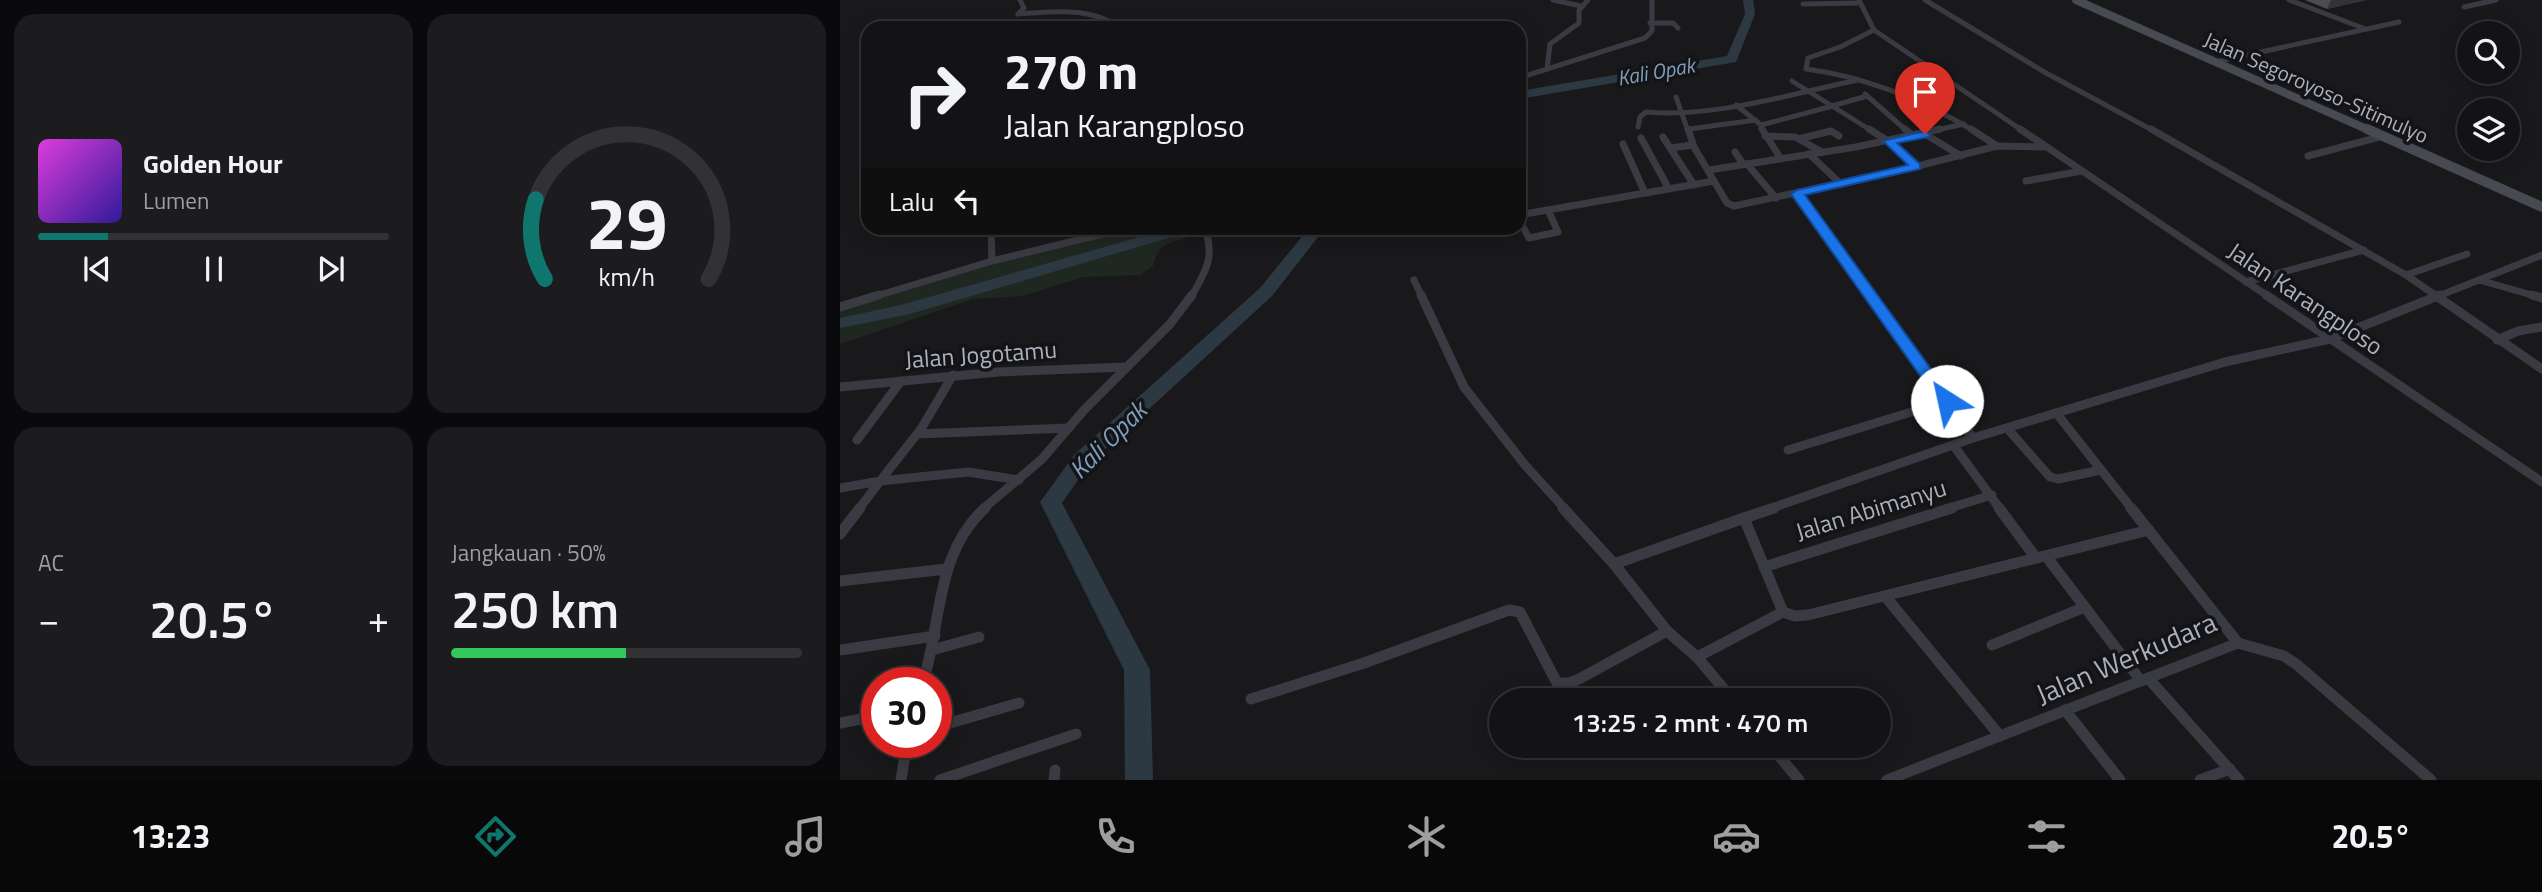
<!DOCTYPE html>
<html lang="id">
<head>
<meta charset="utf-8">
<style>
  body { margin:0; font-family:"Titillium Web",sans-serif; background:#1c1c1e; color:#f1f3f6; height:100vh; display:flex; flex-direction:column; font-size:26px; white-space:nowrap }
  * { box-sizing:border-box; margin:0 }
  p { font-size:23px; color:#9d9ea0 }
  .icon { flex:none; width:38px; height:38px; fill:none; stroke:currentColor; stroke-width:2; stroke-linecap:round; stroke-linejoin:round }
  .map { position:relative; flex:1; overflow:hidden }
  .drawer { display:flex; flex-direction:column; gap:14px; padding:14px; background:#0a0a0c; width:840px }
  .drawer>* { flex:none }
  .top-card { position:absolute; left:21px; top:21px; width:665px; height:214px; border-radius:21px; box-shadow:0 4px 18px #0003,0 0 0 2px #323234; background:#131315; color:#f1f3f6; overflow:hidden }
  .buttons { position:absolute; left:1617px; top:21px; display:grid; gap:14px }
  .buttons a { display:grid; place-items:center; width:63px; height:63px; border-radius:50%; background:#131315; box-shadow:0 4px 18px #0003,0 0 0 2px #323234; font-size:35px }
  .speed { position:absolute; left:21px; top:667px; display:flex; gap:14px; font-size:35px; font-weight:700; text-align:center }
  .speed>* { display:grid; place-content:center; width:91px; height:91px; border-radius:50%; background:#131315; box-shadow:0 4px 18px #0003,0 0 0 2px #323234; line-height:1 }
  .speed .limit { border:10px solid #d22; background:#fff; color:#111 }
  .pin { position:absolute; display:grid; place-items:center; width:60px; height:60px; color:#fff; margin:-72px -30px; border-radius:50% 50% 50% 0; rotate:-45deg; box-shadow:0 0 7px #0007 }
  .pin .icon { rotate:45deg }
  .me { position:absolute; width:77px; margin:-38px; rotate:325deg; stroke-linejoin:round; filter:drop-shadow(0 0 5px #0008) }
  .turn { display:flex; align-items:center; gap:24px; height:147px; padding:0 28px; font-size:32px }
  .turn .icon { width:91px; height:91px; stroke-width:2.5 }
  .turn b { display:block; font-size:49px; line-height:60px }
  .then { display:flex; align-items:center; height:66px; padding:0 28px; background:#0003; gap:14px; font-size:26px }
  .big { font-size:52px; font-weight:600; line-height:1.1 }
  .drawer .card { flex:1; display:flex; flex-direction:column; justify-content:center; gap:10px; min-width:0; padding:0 24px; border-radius:21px; background:#1c1c1e }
  .drawer .dial { align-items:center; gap:0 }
  .dial svg { height:182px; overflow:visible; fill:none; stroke:#323234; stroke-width:7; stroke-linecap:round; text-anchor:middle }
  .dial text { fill:#f1f3f6; stroke:none }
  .song { display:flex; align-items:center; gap:21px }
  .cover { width:84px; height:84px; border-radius:10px; background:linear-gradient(135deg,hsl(300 70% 55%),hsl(250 70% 35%)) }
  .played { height:7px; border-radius:4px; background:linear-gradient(90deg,#0f766e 20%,#323234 20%) }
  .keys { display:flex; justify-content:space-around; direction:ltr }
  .heat { display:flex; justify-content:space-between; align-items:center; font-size:38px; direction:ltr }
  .charge { height:10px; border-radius:5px; background:linear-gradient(90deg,#34c759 50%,#323234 0) }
  .drawer .tiles { flex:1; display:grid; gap:14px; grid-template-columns:repeat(2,1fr) }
  .trip { position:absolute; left:649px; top:688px; width:402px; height:70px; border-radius:35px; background:#131315; box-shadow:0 4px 18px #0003,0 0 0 2px #323234; font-weight:600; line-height:70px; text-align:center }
  .tabs { display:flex; height:112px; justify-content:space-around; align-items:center; background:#080808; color:#9d9ea0 }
  .tabs .icon { width:49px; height:49px }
  .tabs .on { color:#0f766e }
  .tabs b { font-size:32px; color:#f1f3f6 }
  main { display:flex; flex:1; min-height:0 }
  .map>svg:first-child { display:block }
</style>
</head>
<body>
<main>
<section class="drawer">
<div class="tiles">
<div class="card">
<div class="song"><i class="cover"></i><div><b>Golden Hour</b><p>Lumen</p></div></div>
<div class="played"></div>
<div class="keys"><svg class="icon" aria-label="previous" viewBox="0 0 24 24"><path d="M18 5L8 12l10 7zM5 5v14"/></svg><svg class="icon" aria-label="pause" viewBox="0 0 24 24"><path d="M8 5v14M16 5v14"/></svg><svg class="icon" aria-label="next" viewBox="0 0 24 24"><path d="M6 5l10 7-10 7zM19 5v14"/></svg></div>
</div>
<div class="card dial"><svg viewBox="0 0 100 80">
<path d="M14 69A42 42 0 1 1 86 69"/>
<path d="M14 69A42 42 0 0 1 10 34" stroke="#0f766e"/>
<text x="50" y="56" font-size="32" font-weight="700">29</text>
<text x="50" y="72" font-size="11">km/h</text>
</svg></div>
<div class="card"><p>AC</p>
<div class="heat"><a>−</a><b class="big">20.5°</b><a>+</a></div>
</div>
<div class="card"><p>Jangkauan · 50%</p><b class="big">250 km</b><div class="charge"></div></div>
</div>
</section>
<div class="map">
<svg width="1702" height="780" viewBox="0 0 1702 780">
  <rect width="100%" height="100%" fill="#19191c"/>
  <path fill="#1f2820" d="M294 228H350L356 234C334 245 319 238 313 266L300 275 244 277 182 296 133 299 0 344V310L123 272Z"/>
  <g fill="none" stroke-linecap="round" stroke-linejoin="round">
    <g fill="#2d3942" fill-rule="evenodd">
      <polygon points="903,0 913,0 915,14 896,62 679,99 679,91 887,56 905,14"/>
      <polygon points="331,228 354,228 352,231 70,314 0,328 0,318 61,305"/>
      <polygon points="469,228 485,228 432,296 249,464 222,503 310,670 313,780 285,780 284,670 200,502 235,454 420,288"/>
    </g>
    <g stroke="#3a3b42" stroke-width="5">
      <polyline points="713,0 741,6"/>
      <polyline points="1019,0 1034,30 1183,131"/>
      <polyline points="1085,0 1206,73 1314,131"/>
      <polyline points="1449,0 1523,28"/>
      <polyline points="963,4 1020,3"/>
      <polyline points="1624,7 1656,0"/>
      <path d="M178 14C214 12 250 6 281 28"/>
      <polyline points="178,14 184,8 180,0"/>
      <polyline points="810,23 833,23 838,28"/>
      <path d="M1034 30 1000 47 968 58 966 69C1027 77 1081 99 1134 131"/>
      <polyline points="1375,62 1559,22"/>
      <polyline points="707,69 710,44 739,23 739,10 748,0"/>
      <polyline points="679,78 805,38 812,31 812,0"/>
      <polyline points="952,81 1032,131"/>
      <polyline points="1025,94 1067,131"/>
      <polyline points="836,97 848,131"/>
      <polyline points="896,105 921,125 923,131"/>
      <polyline points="992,106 1027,96"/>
      <polyline points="921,125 993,106"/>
      <path d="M798 127 800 117 806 112C874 118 951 94 1018 80"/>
      <polyline points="849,129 916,120"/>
      <polyline points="1092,131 1124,124"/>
    </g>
    <g stroke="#3a3b42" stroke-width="7">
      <polyline points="848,129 854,147 887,203 894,206 1054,172 1157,146 1206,147"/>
      <polyline points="922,129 941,159"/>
      <polyline points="1029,129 1048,141 1076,167"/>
      <polyline points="1065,129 1073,136"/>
      <polyline points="1131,129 1157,146"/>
      <polyline points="1180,129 1429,297"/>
      <polyline points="1311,129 1566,275 1598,297"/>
      <polyline points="1085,134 1121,156"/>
      <polyline points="925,136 955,137 982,152"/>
      <polyline points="823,137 854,185"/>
      <polyline points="801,138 829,189"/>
      <polyline points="962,138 991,131 999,136"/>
      <polyline points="783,144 805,193"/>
      <polyline points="830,148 853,145"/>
      <polyline points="895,152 903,164"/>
      <polyline points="969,154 1001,184"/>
      <polyline points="1468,156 1543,136"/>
      <polyline points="907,164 936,198"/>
      <polyline points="869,170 1016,147 1100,129"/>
      <polyline points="1186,181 1242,171"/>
      <polyline points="958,194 1032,297"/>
      <polyline points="679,215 874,181"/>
      <polyline points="679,220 689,238 718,232 708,210"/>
      <polyline points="151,228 152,261"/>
      <polyline points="1566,275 1627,254"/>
      <polyline points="574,280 582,297"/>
      <polyline points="1639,280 1699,297"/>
      <polyline points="1406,282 1524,250"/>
      <polyline points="33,297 152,261 287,228"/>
      <path d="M351 297C366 271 375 258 365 228"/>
      <polyline points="1596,297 1702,255"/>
    </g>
    <g stroke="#3a3b42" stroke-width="9">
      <polyline points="581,295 624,387 685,465 725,509"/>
      <polyline points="1426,295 1702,482"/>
      <polyline points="1595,295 1702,369"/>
      <polyline points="1692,295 1702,298"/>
      <polyline points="0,307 39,295"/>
      <polyline points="1657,340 1678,331 1702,327"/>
      <polyline points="0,387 158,372 286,367"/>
      <polyline points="1217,414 1292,509"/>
      <polyline points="1167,428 1210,477 1218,479 1261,470"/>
      <polyline points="77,434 229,428"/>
      <polyline points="1133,438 1385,362 1490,339 1600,295"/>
      <polyline points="17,440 61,381"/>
      <polyline points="1114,446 1160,509"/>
      <polyline points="948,450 1107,401"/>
      <polyline points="0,488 40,481 81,429 113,375"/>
      <polyline points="19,509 40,481 128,472 179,480"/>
      <polyline points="143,509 202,459 244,410 330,324 352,295"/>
      <polyline points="929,509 1133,438 1031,295"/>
      <polyline points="1106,509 1152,495"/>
    </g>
    <g stroke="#3a3b42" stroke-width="11">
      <polyline points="723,508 774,564 827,631 857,657"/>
      <polyline points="1159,508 1196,558"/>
      <polyline points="1291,508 1398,643"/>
      <polyline points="0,534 20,508"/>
      <polyline points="1206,556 1301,681"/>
      <polyline points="774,564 904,518"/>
      <polyline points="924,567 1112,508"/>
      <polyline points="0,581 106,569"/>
      <polyline points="1045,596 1160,736"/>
      <polyline points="943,612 955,616 968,615 1309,530"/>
      <polyline points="1398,643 1444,656 1456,664 1591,780"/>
      <polyline points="1152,645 1245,607"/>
      <polyline points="0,650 95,636"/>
      <polyline points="92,650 139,637"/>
      <polyline points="1308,678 1399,780"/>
      <path d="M83 682C102 622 95 554 145 508"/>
      <polyline points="411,699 524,663 669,610 680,612 717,683 729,683 739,679 827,631"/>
      <polyline points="893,700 857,657 943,612 904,518 934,508"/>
      <polyline points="1225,710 1280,780"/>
      <polyline points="0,723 37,716"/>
      <polyline points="96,727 179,703"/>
      <polyline points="931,746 959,780"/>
      <polyline points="61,780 67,742"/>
      <polyline points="100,780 236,734"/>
      <polyline points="214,780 215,770"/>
      <polyline points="1047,780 1398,643"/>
      <polyline points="1360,780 1390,769"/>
    </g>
    <polyline stroke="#484a52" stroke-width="8" points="1236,0 1531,131"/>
    <polyline stroke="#484a52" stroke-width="10" points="1527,129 1702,207"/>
  </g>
  <polygon fill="#4a4c51" points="1465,0 1526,0 1487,9"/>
  <polygon fill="#323337" points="1491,0 1526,0 1487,9"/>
  <polygon fill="#1a73e8" stroke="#114b97" stroke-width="2" points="1085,131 1090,134 1089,137 1057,143 1080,164 1080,169 965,195 1112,398 1115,401 1107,406 1101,405 951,194 957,190 1068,165 1043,141"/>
  <g text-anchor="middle" stroke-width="7" stroke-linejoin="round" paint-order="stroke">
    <g font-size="21" font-style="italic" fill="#7f9ebb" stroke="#141417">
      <text transform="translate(816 72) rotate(-10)" y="7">Kali Opak</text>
    </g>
    <g font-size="21" fill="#abb0bd" stroke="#141417">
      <text transform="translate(1476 88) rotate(24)" y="7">Jalan Segoroyoso-Sitimulyo</text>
    </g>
    <g font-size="24" fill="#abb0bd" stroke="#141417">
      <text transform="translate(1465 299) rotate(34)" y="8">Jalan Karangploso</text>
      <text transform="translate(141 355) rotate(-4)" y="8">Jalan Jogotamu</text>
      <text transform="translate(1031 510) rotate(-17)" y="8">Jalan Abimanyu</text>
    </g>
    <g font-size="26" font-style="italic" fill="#7f9ebb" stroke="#141417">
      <text transform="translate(268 440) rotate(-45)" y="9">Kali Opak</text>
    </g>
    <g font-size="28" fill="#abb0bd" stroke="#141417">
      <text transform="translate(1286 658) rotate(-23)" y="10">Jalan Werkudara</text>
    </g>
  </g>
</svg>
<div class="buttons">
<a><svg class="icon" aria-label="search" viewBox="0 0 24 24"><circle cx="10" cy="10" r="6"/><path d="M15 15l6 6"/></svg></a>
<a><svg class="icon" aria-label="layers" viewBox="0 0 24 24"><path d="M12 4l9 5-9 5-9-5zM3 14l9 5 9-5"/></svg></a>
</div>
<div class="speed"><div class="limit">30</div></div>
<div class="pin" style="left:1085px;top:134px;background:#d93025"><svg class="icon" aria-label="arrive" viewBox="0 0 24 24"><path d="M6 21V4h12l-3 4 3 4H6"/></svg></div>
<svg class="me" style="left:1107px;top:401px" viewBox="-20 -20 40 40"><circle r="19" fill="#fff"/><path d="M0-13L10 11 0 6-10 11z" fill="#1a73e8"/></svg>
<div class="trip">13:25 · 2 mnt · 470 m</div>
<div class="top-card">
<div class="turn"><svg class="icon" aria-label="right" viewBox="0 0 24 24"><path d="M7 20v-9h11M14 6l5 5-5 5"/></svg><div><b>270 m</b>Jalan Karangploso</div></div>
<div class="then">Lalu<svg class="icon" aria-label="left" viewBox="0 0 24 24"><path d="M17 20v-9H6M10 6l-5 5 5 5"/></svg></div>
</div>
</div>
</main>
<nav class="tabs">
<b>13:23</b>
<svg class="icon on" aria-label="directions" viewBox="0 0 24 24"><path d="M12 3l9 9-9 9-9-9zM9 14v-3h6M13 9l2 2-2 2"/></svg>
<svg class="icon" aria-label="music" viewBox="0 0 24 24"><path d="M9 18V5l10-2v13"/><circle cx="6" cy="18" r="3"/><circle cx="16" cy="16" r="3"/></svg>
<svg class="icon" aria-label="phone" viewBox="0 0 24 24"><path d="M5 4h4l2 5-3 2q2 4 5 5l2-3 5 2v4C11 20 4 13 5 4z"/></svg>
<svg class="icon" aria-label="climate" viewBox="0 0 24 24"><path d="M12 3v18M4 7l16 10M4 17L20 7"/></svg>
<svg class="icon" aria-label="car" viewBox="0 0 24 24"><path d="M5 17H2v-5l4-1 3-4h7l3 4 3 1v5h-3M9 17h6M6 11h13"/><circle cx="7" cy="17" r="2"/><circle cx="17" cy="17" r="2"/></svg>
<svg class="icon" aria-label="filters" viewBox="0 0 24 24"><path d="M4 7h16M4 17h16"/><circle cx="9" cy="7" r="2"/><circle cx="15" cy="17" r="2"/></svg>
<b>20.5°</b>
</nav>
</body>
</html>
